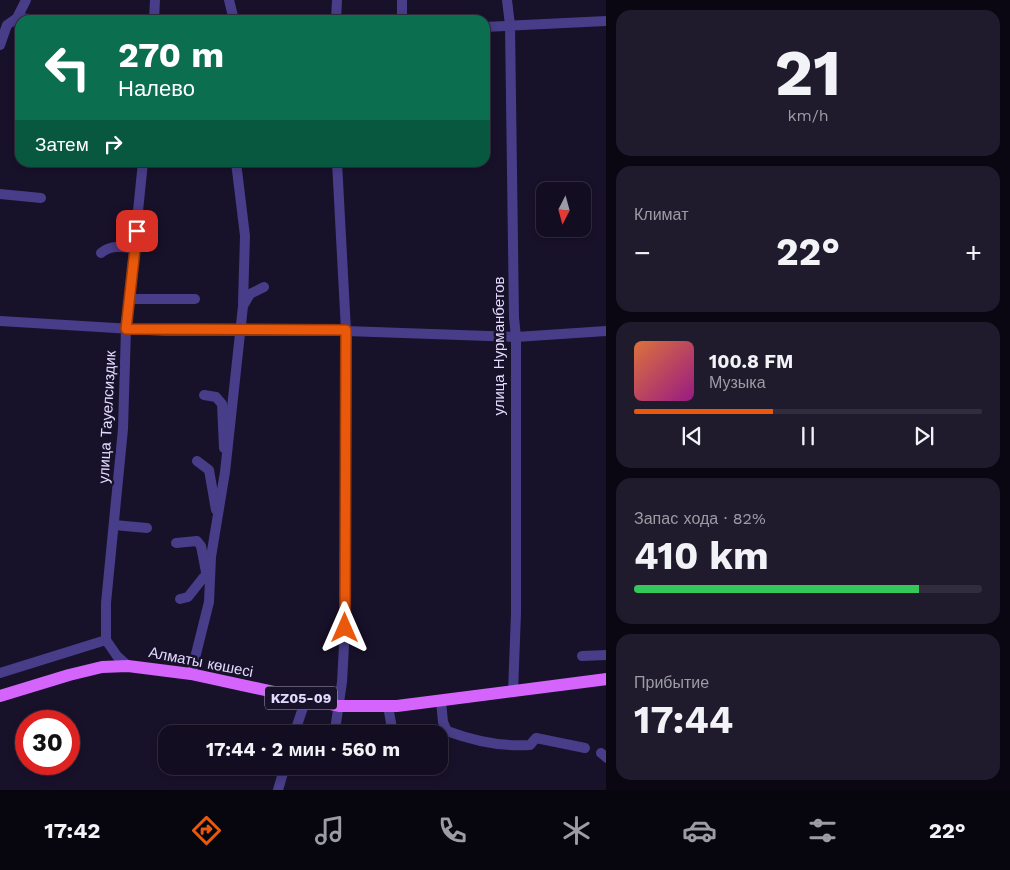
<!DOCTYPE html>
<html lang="ru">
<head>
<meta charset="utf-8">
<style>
  body { margin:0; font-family:"Work Sans",sans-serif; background:#1f1b2d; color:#f1f3f6; height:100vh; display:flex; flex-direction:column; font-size:19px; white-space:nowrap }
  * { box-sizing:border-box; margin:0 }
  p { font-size:16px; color:#9c9ca5 }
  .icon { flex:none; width:28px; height:28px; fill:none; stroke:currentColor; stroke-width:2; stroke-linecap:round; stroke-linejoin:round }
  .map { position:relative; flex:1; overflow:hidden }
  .side { display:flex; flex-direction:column; gap:10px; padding:10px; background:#0a0712; width:404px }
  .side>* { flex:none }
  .top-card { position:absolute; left:15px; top:15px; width:475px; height:152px; border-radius:15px; box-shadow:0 2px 8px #0003,0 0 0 1px #312d3e; background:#0b6e4f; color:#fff; overflow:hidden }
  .needle { width:32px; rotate:186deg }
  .buttons { position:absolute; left:536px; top:182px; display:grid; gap:10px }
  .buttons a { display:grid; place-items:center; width:55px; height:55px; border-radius:10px; background:#120d20; box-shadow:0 2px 8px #0003,0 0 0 1px #312d3e; font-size:25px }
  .speed { position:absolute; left:15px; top:710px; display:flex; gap:10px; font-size:25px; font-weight:700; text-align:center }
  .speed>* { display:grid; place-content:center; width:65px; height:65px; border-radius:50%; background:#120d20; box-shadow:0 2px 8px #0003,0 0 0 1px #312d3e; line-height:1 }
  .speed .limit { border:8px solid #d22; background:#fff; color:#111 }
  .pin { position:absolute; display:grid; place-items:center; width:42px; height:42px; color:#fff; margin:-21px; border-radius:10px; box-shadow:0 2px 8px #0006 }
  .me { position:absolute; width:55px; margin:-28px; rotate:0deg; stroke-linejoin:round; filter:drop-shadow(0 0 4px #0008) }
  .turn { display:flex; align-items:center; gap:18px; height:105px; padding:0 20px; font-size:22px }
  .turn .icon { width:65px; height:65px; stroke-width:2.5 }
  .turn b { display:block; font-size:35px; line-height:42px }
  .then { display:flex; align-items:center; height:48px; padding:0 20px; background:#0003; gap:10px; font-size:19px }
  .big { font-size:38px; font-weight:700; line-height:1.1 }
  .side .tile { flex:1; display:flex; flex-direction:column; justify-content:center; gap:8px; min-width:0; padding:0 18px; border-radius:15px; background:#1f1b2d }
  .side .dial { align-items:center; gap:0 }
  .dial b { font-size:65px; line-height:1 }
  .song { display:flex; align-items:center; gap:15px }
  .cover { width:60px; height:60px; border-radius:8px; background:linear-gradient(135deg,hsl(20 70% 55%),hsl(310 70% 35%)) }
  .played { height:5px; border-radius:2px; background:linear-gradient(90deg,#ea580c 40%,#312d3e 40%) }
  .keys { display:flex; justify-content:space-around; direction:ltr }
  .heat { display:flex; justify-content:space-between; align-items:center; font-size:28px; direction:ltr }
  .charge { height:8px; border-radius:4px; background:linear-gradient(90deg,#34c759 82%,#312d3e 0) }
  .trip { position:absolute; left:158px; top:725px; width:290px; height:50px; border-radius:15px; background:#120d20; box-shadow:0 2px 8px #0003,0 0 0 1px #312d3e; font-weight:700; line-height:50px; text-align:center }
  .tabs { display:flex; height:80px; justify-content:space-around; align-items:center; background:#07050d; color:#9c9ca5 }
  .tabs .icon { width:35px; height:35px }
  .tabs .on { color:#ea580c }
  .tabs b { font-size:22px; color:#f1f3f6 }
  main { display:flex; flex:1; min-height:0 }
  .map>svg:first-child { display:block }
</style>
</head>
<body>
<main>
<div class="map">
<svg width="607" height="790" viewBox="0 0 607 790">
  <rect width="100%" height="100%" fill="#18112a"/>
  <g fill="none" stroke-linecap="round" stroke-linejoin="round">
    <g stroke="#483d88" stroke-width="10">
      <polyline points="229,0 234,20"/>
      <polyline points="507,0 510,25 514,318 516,337 516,613 513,692"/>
      <polyline points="17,18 26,0"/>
      <polyline points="154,20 155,0"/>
      <polyline points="336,20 337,0"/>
      <polyline points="402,20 402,0"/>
      <polyline points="485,27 607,21"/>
      <polyline points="0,45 7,25 17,18 44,20"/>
      <polyline points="236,162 245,236 243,303"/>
      <polyline points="337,162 346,331 346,478 345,628 342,682 335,730 340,734"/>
      <polyline points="0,194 41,198"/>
      <path d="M101 253C111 244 123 247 136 249"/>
      <polyline points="130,299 195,299"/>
      <polyline points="0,321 165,331 346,331 516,337 607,331"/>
      <polyline points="204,395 216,397 222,404 224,448"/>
      <polyline points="197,461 209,470 216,510"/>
      <polyline points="114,525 147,528"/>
      <polyline points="176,543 197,541 201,546 206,572 209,574 203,578 188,597 180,599"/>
      <polyline points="582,656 607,655"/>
      <polyline points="128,666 117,656 106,640 106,603 123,429 126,329 143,162"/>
      <polyline points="0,673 106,640"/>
      <polyline points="191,674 209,602 211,557 225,472 243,306 250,294 264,287"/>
      <path d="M441 701 443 722 447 731C474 741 501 747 530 745L536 738 585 748"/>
      <polyline points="388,706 393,734"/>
      <polyline points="294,734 306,699"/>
      <polyline points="601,753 607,758"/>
      <polyline points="278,790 285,766"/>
    </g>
    <polyline stroke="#d464fc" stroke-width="12" points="0,696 69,675 102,667 128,666 191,674 339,706 397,706 607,679"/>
  </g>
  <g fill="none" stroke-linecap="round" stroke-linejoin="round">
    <g stroke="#983908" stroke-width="12">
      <polyline id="route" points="137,231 126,329 346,330 345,628"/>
    </g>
    <use href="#route" stroke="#ea580c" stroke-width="9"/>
  </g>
  <g text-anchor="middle" stroke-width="5" stroke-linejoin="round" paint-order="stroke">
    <rect fill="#18112a" stroke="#a69ebe" stroke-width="1" x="265" y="686.5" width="72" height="23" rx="4"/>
    <g font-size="14" font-weight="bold" fill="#e3dbfe">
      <text x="301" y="703">KZ05-09</text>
    </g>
    <g font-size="15" fill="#e3dbfe" stroke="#18112a">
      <text transform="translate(499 346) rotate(-90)" y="5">улица Нурманбетов</text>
      <text transform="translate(107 417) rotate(-87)" y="5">улица Тауелсиздик</text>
      <text transform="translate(201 662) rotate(11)" y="5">Алматы көшесі</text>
    </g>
  </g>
</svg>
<div class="buttons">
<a><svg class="needle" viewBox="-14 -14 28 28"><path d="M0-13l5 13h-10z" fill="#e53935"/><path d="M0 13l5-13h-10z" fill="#9c9ca5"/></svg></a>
</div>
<div class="speed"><div class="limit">30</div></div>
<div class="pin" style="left:137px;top:231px;background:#d93025"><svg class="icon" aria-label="arrive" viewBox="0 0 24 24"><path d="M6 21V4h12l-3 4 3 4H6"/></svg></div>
<svg class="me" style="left:345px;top:628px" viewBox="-20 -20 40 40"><path d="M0-17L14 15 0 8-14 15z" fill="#ea580c" stroke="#fff" stroke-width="4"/></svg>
<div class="trip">17:44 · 2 мин · 560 m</div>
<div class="top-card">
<div class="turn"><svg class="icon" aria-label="left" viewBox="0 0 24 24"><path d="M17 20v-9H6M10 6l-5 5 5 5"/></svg><div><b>270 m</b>Налево</div></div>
<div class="then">Затем<svg class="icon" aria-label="right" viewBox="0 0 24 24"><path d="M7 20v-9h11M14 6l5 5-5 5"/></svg></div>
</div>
</div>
<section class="side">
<div class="tile dial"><b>21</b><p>km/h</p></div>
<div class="tile"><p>Климат</p>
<div class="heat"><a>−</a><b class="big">22°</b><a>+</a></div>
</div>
<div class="tile">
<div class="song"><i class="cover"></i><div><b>100.8 FM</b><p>Музыка</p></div></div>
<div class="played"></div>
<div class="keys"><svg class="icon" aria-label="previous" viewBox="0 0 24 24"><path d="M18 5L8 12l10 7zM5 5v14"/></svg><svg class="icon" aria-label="pause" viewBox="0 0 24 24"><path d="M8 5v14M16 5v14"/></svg><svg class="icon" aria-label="next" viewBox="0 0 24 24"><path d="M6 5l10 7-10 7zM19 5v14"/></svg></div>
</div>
<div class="tile"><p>Запас хода · 82%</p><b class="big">410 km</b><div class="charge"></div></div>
<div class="tile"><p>Прибытие</p><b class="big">17:44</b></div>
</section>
</main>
<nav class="tabs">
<b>17:42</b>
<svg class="icon on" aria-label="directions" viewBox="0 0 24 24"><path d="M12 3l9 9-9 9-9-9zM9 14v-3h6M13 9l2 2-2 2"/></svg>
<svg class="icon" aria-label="music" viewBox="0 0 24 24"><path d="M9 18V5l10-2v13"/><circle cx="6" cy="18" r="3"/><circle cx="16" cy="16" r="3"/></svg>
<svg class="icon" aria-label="phone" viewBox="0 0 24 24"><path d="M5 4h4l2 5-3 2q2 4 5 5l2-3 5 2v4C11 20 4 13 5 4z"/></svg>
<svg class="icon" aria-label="climate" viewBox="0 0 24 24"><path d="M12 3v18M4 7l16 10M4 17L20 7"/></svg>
<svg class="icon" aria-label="car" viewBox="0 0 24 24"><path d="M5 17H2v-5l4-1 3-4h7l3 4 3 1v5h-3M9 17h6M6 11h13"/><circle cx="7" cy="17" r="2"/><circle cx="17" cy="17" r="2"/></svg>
<svg class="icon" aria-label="filters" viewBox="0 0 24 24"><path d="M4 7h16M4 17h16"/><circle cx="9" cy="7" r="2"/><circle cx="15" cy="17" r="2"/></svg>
<b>22°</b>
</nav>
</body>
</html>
